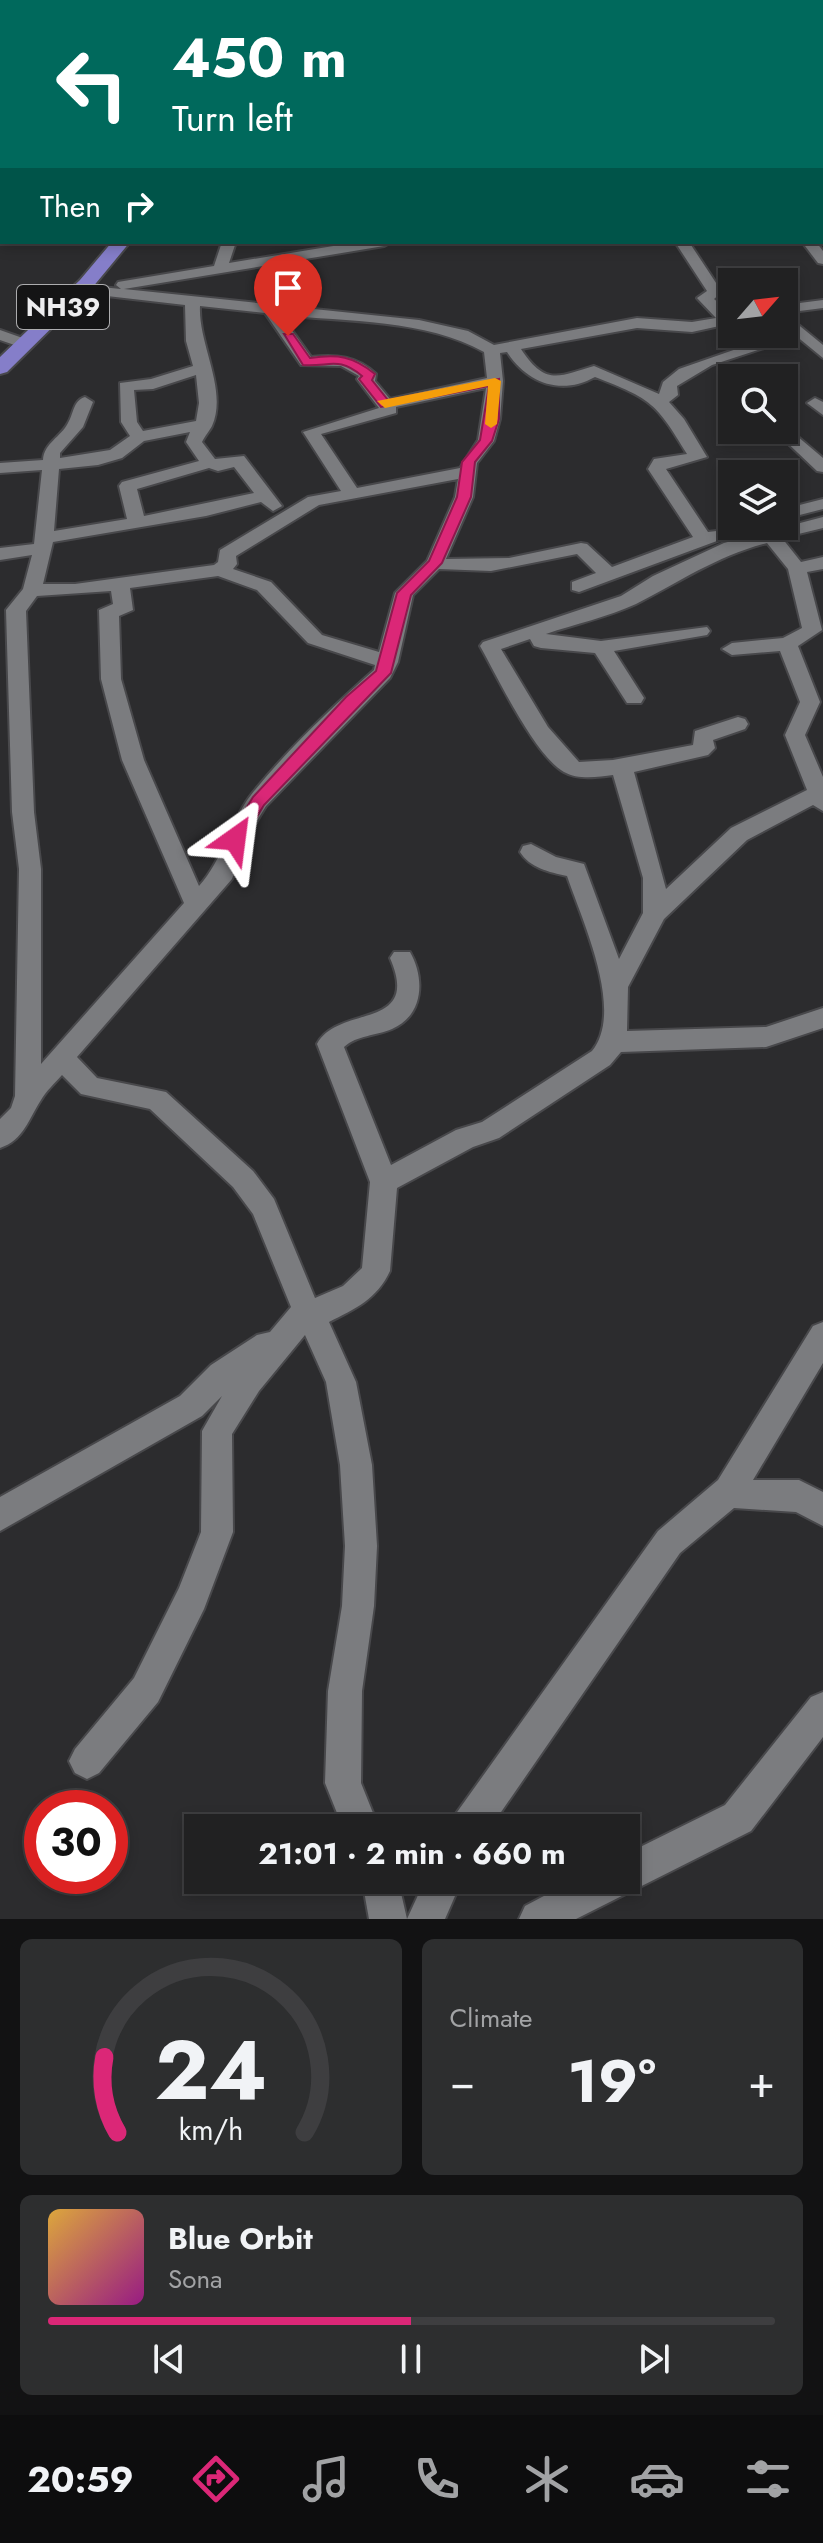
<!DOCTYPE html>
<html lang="en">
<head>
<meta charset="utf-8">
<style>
  body { margin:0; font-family:Jost,sans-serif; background:#2d2e2f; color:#f1f3f6; height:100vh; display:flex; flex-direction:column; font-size:30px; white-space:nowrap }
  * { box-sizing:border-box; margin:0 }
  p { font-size:26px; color:#a2a3a5 }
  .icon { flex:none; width:44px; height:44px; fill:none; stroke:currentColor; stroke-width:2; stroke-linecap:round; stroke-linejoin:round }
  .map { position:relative; height:1919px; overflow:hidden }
  .details { display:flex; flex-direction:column; gap:20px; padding:20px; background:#121213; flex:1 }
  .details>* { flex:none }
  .guide { position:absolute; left:0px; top:0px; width:824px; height:244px; box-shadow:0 4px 12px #0003,0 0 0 2px #3e3e40; background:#00695c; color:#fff; overflow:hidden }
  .needle { width:52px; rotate:62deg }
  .tools { position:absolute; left:718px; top:268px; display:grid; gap:16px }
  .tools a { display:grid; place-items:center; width:80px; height:80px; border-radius:0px; background:#212122; box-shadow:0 4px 12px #0003,0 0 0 2px #3e3e40; font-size:40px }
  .speed { position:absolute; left:24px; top:1790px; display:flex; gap:16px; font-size:40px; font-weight:700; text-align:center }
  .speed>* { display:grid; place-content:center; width:104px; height:104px; border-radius:50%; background:#212122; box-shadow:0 4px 12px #0003,0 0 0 2px #3e3e40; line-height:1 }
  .speed .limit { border:12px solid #d22; background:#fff; color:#111 }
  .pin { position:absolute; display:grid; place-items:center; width:68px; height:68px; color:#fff; margin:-82px -34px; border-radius:50% 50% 50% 0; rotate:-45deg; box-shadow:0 0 8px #0007 }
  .pin .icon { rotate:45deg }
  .me { position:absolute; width:88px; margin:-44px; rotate:31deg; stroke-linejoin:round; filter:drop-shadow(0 0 6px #0008) }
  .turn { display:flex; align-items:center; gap:28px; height:168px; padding:0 40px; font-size:36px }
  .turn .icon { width:104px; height:104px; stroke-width:2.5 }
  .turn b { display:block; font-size:56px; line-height:68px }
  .then { display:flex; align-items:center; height:76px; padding:0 40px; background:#0003; gap:16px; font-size:30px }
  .big { font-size:60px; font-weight:700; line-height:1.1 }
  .details .tile { flex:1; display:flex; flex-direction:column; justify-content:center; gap:12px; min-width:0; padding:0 28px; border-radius:12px; background:#2d2e2f }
  .details .dial { align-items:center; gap:0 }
  .dial svg { height:208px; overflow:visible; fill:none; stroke:#3e3e40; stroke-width:7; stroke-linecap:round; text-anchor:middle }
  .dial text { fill:#f1f3f6; stroke:none }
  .song { display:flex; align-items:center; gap:24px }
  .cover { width:96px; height:96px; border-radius:12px; background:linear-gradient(135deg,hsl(40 70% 55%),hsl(310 70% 35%)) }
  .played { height:8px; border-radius:4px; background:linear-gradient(90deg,#db2777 50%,#3e3e40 50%) }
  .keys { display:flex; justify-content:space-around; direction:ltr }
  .heat { display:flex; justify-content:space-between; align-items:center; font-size:44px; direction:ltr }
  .details .tiles { flex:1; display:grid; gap:20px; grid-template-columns:1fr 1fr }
  .tile:last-child { grid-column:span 2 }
  .trip { position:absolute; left:184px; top:1814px; width:456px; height:80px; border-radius:0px; background:#212122; box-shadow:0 4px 12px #0003,0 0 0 2px #3e3e40; font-weight:700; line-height:80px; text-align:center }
  .tab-bar { display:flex; height:128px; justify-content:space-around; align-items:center; background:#0d0d0e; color:#a2a3a5 }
  .tab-bar .icon { width:56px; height:56px }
  .tab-bar .current { color:#db2777 }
  .tab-bar b { font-size:36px; color:#f1f3f6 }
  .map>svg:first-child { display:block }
</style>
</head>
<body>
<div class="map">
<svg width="823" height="1919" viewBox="0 0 823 1919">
  <rect width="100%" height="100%" fill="#2c2c2e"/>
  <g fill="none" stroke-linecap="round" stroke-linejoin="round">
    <g fill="#051e11" fill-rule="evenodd">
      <polygon points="629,0 637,0 638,2 630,2"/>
      <rect x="822" y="227" width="1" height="8"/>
    </g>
    <g stroke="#48484b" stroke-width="4">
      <g id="minor">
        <polygon points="485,0 501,0 502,2 486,2"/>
        <polygon points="652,0 663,0 664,2 653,2"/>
        <polygon points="673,0 694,0 695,2 674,2"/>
        <rect x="822" y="12" width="1" height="6"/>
        <rect x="0" y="35" width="2" height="6"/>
        <rect x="822" y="54" width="1" height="6"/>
        <polygon points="2,81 2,90 0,91 0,82"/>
        <rect x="822" y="195" width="1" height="9"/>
        <path d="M222 242H236L229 263 358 242H391L384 246 124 289 419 320 468 331 494 345 637 318 692 322 716 318 697 298 707 291 675 242H689L722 292 714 299 732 314V329L724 325 692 332 637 328 521 349C546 387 559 376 594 366L659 394 663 382 679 369 745 346 734 334H751L764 348 712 365 677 386 678 395 669 402 684 419 707 457 666 469 708 532 725 530V538L579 592 572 590V582L596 573 577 554 491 571 439 569 413 595 398 662 390 678 266 806 246 839 232 879 77 1057 97 1078 166 1092 253 1171 274 1199 315 1298 343 1286 362 1268 370 1182 317 1044C338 1004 422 1031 390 958L394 952H410C425 978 424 1015 392 1029 376 1036 357 1035 344 1047L391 1165 456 1130 482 1122 592 1051C625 1011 582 920 567 876 549 872 530 868 520 852L523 846 531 844 556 857 584 864 619 959 643 913V878L613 775C598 777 578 780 564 772 535 756 497 676 480 646L483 642 621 596 653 576 724 543 823 517V528L782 538 801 562 823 557V569L807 572 822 630 798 646 820 702 805 735 823 777V811L813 805 747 840 664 919 628 987 627 1031 766 1027 823 1008V1028L766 1047 621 1052 610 1065 499 1138 473 1147 397 1188 390 1271C377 1299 355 1309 329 1322L356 1382 372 1465 377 1546 374 1606 362 1691 361 1783 379 1828H343L325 1783 328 1691 342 1606 345 1546 340 1465 326 1382 305 1335 259 1391 232 1434 233 1532 204 1609 158 1702 99 1773 87 1779 75 1773 69 1761 75 1749 134 1678 179 1588 201 1532 202 1431 222 1396 202 1416 0 1531V1497L180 1396 211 1365 257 1335 270 1332 291 1307 253 1214 233 1187 150 1109 81 1094 62 1075C55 1083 46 1091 41 1100 29 1118 24 1140 0 1148V1119L11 1108 15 1096 19 869 12 812 6 610 23 589 32 555 0 560V548L34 544 42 470 0 473V463L43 460C44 443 61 437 68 423 74 413 73 401 85 397L93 402 83 427 60 453V458L110 450 130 436 121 422 120 383 151 379 193 366 186 341 185 305 81 293 74 289 81 285 121 289 116 285 118 282 214 266ZM200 306 265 313 301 365 341 366 359 376 357 379 379 408 303 432 341 491 308 497 220 550 218 562 214 565 75 584H43L53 542 206 516 261 502 273 511 282 506 244 456 215 459 202 442C205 436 210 430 212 426 228 390 198 344 200 306ZM281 315C348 322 425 319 484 352L487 378 390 399 375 381 376 374C357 356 336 354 311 357ZM507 352C527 383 561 396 595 377 652 399 656 403 687 454L654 459 648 469 693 537 612 567 587 544 581 543 509 558 446 559 473 497 477 463 494 441 500 419 503 381 500 353ZM196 375 199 403 196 421 143 431 137 422 134 390 153 389ZM486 388 478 440 460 468 357 488 321 434 396 413V407ZM190 432 186 442 199 461 122 482 119 486 127 519 54 531 59 469 98 465 122 458 144 441ZM234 467 254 493 144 516 137 489 209 468 218 471ZM458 479 455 497 427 561 395 593 379 652 322 635 271 582 233 569 237 564 236 556 319 505ZM767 543 788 569 802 628 783 638 732 643 722 649 732 655 780 651 800 702 785 735 807 790 731 828 666 889 634 772 708 755 715 748 713 740 745 729 748 724 745 719 738 717 695 731 693 745 613 760 579 762 548 727 501 649 530 639 534 646 541 648 595 653 627 703H641L644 698 614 651 707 635 710 631 707 627 601 641 546 634C575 624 608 617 636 604 681 581 717 556 767 543ZM218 576 257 590 308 643 375 665 374 670C331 708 287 750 251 795 229 823 223 860 199 886L144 760 121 679 119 616 133 610 130 588ZM111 591 113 604 99 610 101 679 122 760 184 903 41 1064V869L34 812 26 611 37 596Z"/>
        <polygon points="802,242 816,242 823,251 823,264 818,263"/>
        <polygon points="823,300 823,308 784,313 823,345 823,358 784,326 784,305"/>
        <polygon points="0,330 31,341 34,344 26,349 0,340"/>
        <polygon points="815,398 823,402 823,415 807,403"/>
        <polygon points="784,425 823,458 823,472 817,471 778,434 776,430 784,430"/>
        <polygon points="823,499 823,509 784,519 784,509"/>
        <polygon points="823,1322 823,1363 753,1480 799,1480 823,1492 823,1526 796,1512 734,1508 680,1553 490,1828 450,1828 455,1815 658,1531 718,1480 813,1326"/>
        <polygon points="823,1692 823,1737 751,1831 576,1919 519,1919 525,1906 574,1880 626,1880 626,1854 725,1805 811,1697"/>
        <polygon points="362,1880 398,1880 407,1919 369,1919"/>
        <polygon points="425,1880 462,1880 445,1919 407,1919"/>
      </g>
    </g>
    <g stroke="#48484b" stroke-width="4">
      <g id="major">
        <polygon points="289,0 303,0 288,2"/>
        <polygon points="112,242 130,242 92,288 7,372 0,374 0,357 80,280"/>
      </g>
    </g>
    <use href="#minor" fill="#7b7c7f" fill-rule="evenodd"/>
    <use href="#major" fill="#857ec9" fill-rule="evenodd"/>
  </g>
  <path fill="#db2777" stroke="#8e194d" stroke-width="2" d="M284 334H293L310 358C338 354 353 356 375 374L372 380 388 400 499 379V419L492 441 475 462 471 497 442 563 411 595 391 673 264 805 241 843 235 845 227 839 253 797 346 697 376 671 397 593 429 561 457 497 462 462 480 440 489 386 381 407 359 379 362 376C338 356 330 367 303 365Z"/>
  <polygon fill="#f59e0b" points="495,378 501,381 497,424 491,428 485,424 488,386 385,408 377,401"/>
  <g text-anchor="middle" stroke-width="8" stroke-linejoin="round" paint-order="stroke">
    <rect fill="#141415" stroke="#acacae" stroke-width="2" x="17" y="285" width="92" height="44" rx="6"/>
    <g font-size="26" font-weight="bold" fill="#ededef">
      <text x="63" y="316">NH39</text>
    </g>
  </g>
</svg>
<div class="tools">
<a><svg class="needle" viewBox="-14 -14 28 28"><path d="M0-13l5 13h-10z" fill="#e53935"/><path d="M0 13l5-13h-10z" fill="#a2a3a5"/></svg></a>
<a><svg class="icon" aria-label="search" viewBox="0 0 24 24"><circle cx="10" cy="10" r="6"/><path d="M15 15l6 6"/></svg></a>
<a><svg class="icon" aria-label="layers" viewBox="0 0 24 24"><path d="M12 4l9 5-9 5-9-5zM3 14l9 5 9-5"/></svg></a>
</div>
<div class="speed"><div class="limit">30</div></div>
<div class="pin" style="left:288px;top:336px;background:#d93025"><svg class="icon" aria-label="arrive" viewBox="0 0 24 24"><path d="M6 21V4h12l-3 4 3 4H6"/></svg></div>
<svg class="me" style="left:235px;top:839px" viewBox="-20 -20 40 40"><path d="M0-17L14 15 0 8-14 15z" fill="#db2777" stroke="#fff" stroke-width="4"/></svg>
<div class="trip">21:01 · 2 min · 660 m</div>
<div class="guide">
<div class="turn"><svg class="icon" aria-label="left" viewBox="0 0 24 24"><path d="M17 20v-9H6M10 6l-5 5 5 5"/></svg><div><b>450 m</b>Turn left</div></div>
<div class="then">Then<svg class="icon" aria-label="right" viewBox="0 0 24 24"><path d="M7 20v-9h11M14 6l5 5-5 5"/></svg></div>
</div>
</div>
<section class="details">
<div class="tiles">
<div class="tile dial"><svg viewBox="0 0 100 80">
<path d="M14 69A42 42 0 1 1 86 69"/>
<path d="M14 69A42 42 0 0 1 9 40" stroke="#db2777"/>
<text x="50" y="56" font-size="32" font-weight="700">24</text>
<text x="50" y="72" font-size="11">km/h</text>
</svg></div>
<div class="tile"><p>Climate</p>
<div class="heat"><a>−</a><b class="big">19°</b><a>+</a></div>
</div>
<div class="tile">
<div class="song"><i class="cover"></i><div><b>Blue Orbit</b><p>Sona</p></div></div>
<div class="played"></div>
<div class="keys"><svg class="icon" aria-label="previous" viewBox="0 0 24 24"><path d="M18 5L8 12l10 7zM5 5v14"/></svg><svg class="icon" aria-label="pause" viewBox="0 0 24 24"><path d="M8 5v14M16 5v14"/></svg><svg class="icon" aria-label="next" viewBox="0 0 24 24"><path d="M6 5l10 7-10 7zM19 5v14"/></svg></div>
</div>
</div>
</section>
<nav class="tab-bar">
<b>20:59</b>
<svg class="icon current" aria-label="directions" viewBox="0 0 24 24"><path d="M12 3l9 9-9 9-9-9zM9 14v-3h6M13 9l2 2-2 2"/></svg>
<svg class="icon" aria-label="music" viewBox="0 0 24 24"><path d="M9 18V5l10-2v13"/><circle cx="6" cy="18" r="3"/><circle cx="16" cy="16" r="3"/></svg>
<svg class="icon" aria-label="phone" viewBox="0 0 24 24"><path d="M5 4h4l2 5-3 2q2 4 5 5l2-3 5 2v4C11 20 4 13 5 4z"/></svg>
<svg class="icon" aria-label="climate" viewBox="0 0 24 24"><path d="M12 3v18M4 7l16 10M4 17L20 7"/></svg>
<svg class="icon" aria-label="car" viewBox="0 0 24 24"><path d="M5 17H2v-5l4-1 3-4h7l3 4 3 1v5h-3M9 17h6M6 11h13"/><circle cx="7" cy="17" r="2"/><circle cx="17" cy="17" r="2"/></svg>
<svg class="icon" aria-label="filters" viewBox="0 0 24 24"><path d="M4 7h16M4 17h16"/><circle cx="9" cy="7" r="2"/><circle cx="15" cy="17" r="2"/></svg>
</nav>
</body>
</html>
